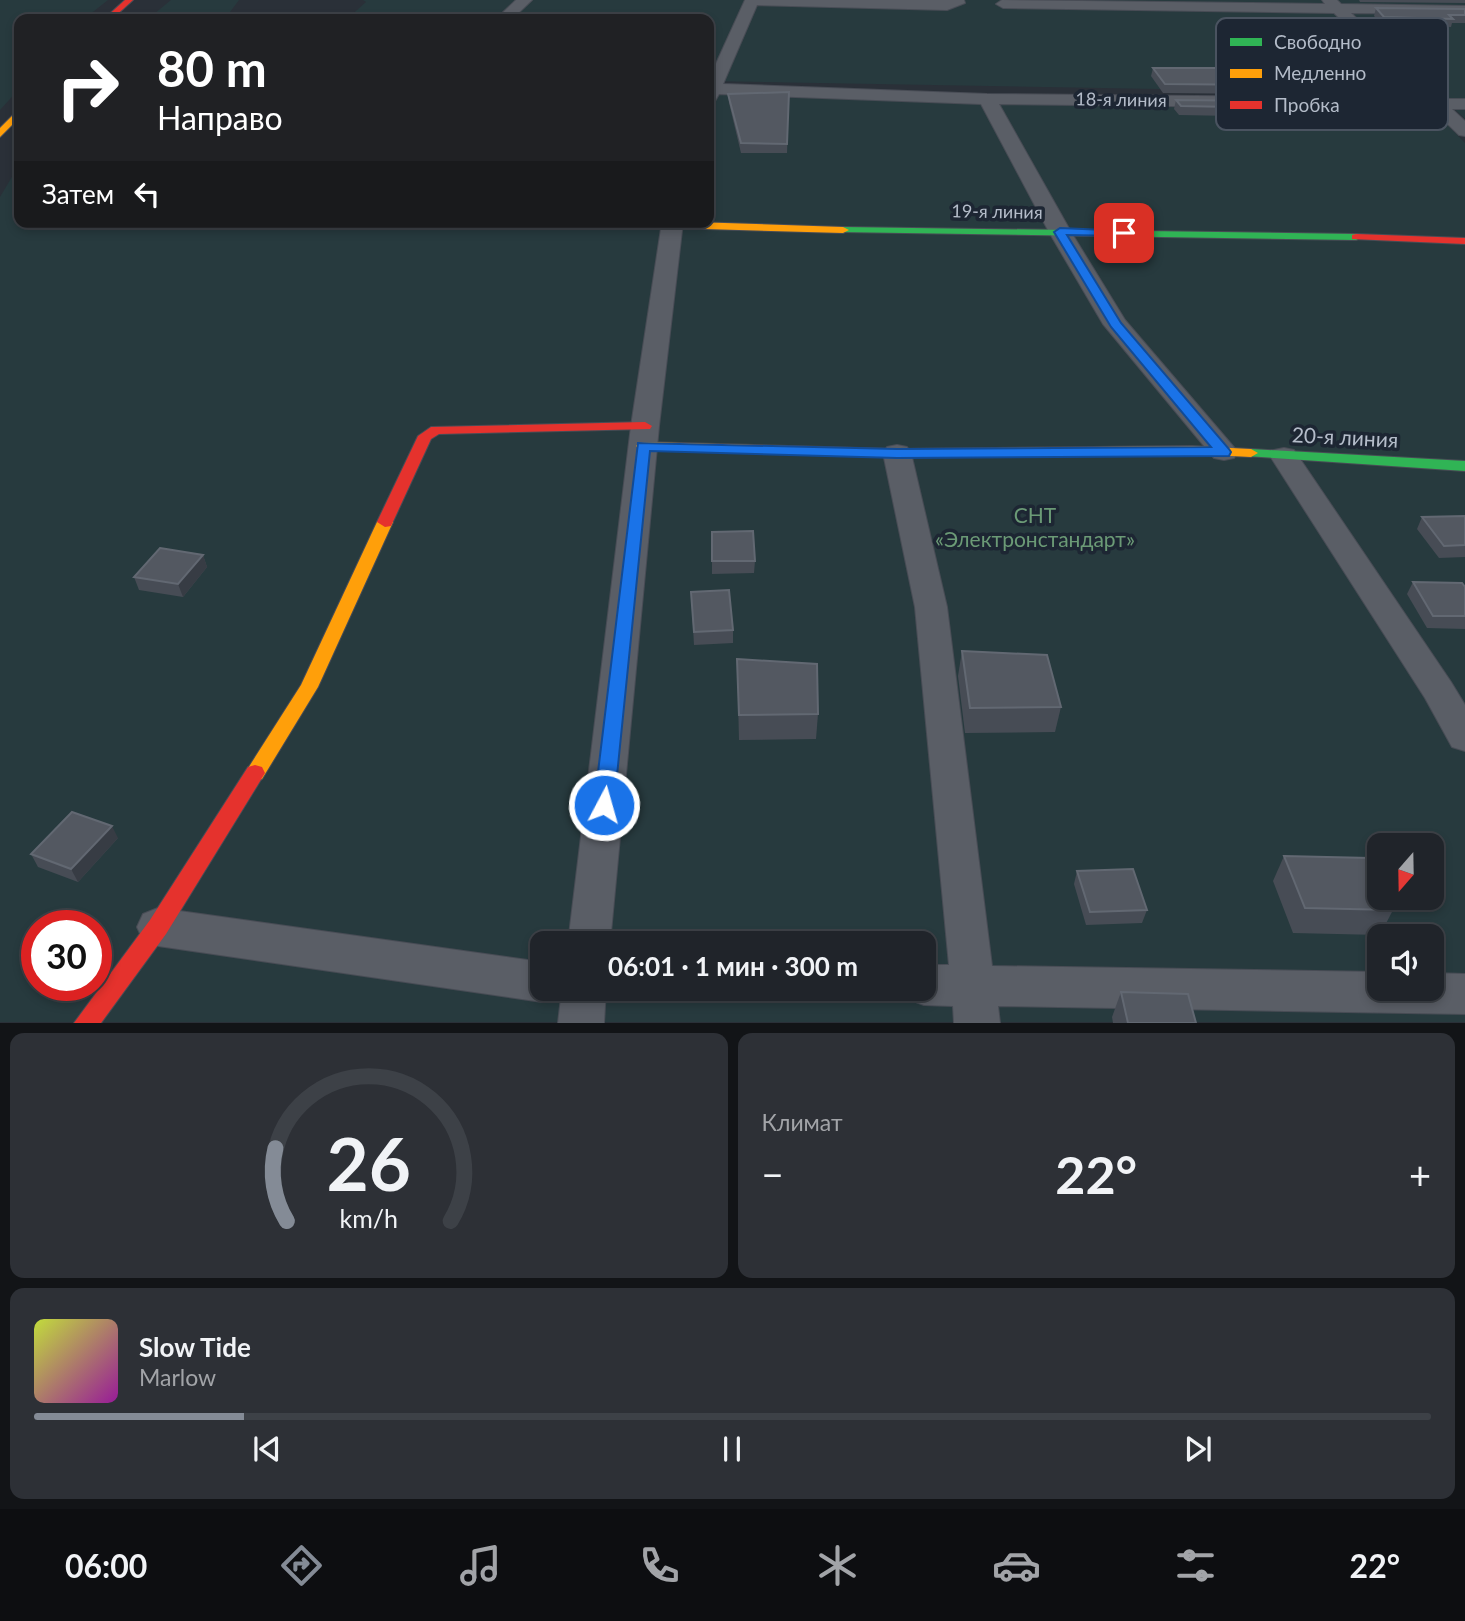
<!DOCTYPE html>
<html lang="ru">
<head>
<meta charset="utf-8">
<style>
  body { margin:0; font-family:Lato,sans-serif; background:#2d3036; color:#f1f3f6; height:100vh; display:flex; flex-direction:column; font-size:26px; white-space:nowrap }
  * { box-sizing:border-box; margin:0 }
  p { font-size:23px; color:#a2a4a8 }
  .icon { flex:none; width:38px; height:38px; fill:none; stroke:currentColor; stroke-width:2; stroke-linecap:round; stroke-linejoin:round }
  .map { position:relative; height:1023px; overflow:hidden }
  .details { display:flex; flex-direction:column; gap:10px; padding:10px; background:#121417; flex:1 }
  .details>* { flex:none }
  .guide { position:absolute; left:14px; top:14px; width:700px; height:214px; border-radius:14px; box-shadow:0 4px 10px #0003,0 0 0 2px #3d4147; background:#202124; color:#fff; overflow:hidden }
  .needle { width:46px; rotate:200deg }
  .buttons { position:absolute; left:1367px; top:833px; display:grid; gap:14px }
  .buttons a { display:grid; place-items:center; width:77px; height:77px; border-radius:14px; background:#20242a; box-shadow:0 4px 10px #0003,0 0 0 2px #3d4147; font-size:35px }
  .speed { position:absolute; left:21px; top:910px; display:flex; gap:14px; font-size:35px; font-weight:700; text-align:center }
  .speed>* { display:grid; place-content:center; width:91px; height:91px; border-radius:50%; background:#20242a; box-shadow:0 4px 10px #0003,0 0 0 2px #3d4147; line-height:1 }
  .speed .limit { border:10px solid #d22; background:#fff; color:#111 }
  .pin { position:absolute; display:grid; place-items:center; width:60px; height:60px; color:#fff; margin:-30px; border-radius:14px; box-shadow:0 4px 10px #0006 }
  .me { position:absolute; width:77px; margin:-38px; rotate:6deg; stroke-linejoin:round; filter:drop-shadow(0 0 5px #0008) }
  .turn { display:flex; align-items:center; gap:24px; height:147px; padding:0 28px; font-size:32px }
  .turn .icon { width:91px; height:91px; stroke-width:2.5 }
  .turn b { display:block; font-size:49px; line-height:60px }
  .then { display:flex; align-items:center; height:66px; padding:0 28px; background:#0003; gap:14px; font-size:26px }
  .big { font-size:52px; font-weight:700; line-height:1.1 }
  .details .widget { flex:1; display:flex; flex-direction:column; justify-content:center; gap:10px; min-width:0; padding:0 24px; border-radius:14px; background:#2d3036 }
  .details .dial { align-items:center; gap:0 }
  .dial svg { height:182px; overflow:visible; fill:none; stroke:#3d4147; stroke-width:7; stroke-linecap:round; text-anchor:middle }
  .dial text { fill:#f1f3f6; stroke:none }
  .song { display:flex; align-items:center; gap:21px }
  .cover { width:84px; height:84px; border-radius:10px; background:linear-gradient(135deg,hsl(70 70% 55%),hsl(300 70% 35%)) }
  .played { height:7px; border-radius:4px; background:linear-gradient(90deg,#848b96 15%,#3d4147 15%) }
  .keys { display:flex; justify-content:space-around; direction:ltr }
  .heat { display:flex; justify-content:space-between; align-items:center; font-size:38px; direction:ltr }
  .details .tiles { flex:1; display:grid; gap:10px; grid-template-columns:1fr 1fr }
  .widget:last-child { grid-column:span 2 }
  .trip { position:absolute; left:530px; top:931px; width:406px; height:70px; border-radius:14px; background:#20242a; box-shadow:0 4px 10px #0003,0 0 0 2px #3d4147; font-weight:700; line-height:70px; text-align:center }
  .tab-bar { display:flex; height:112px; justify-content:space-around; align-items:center; background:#0d0e11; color:#a2a4a8 }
  .tab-bar .icon { width:49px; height:49px }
  .tab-bar .active { color:#848b96 }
  .tab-bar b { font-size:32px; color:#f1f3f6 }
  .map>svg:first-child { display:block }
</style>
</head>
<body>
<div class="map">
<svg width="1465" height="1023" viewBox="0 0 1465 1023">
  <rect width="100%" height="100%" fill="#2a3038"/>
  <g fill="#273a3e" fill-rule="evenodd">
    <polygon points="0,0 108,0 84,19 19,19 19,89 0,110"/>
    <polygon points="171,0 239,0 230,12 233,19 148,19"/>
    <polygon points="363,0 1465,0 1465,119 1439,94 709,81 709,19 347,19 366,2"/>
    <path d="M709 93 1425 102 1465 143V1022H0V197L19 165V222H709ZM1379 845H1432V898H1379ZM37 926H96V985H37ZM1379 936H1432V989H1379ZM542 943H924V989H542Z"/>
  </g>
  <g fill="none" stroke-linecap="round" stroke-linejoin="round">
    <g stroke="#484c55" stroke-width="2">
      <g id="street">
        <polygon points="516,0 532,0 512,19 496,19"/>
        <polygon points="745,0 964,0 965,3 947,10 757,5 723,84 987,94 1421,98 1334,13 1003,8 996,4 1002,0 1325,4 1322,0 1337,0 1341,4 1465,6 1465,14 1351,13 1441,99 1465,99 1465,109 1452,109 1465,121 1465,136 1459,135 1432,109 999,104 1071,232 1125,320 1238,452 1234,458 1224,460 1214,458 1103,324 1049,232 981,104 719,94 715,101 709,102 709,79"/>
        <polygon points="662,222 683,222 659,426 610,943 568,943 631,426"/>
        <polygon points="897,445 907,447 911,453 947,607 992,966 1379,972 1379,989 1432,989 1432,973 1465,974 1465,1014 998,1006 1000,1023 954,1023 953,1006 924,1005 908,999 904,989 924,989 924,965 949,965 915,607 883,453 887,447"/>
        <polygon points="1284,448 1294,450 1451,682 1465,705 1465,751 1452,747 1425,698 1270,456 1274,450"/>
        <polygon points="158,908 542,962 542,989 561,989 558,996 542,1002 158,946 143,940 137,927 143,914"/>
        <polygon points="562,989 606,989 604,1023 558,1023"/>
      </g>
    </g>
    <g stroke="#484c55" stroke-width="2">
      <g id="fast">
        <polygon points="843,227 1356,234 1362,237 1356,240 839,232 839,228"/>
        <polygon points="1251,449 1465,461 1465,471 1246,456 1244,453"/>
      </g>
    </g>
    <g stroke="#484c55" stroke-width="2">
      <g id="slow">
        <polygon points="19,109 19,118 0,137 0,128"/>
        <polygon points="565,222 693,222 843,227 849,230 843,233 570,225"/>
        <polygon points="643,442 897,449 1192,446 1251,449 1258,453 1251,457 1192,454 897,457 638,449 636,446 638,443"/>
        <polygon points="385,517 393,522 318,687 262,779 255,781 248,779 245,773 301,685 377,522"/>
      </g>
    </g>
    <g stroke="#484c55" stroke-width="2">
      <g id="jam">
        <polygon points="125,0 133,0 112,19 104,19"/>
        <polygon points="1356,234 1465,238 1465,244 1352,239 1352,235"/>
        <polygon points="645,422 652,426 650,429 439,434 431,439 391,526 385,527 377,522 418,436 431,427"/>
        <polygon points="255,765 262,767 265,773 166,934 101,1023 74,1023 150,920 248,767"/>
      </g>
    </g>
    <use href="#street" fill="#5a5e66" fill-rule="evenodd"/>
    <use href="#fast" fill="#30b455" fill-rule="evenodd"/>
    <use href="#slow" fill="#ff9f0a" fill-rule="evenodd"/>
    <use href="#jam" fill="#e5322d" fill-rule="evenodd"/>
  </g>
  <g fill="#474c55">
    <polygon points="1359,0 1465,0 1465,3 1360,2"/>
    <polygon points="1376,8 1465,9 1465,23 1452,23 1451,27 1382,24 1374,16"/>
    <polygon points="1153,68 1271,85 1268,94 1163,93 1151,76"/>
    <polygon points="789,92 787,153 741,153 729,103 728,94"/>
    <polygon points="1176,100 1283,108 1281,117 1179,115 1174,109"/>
    <polygon points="1465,516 1465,557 1439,558 1417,529 1422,517"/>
    <polygon points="712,532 755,561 754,573 712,574"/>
    <polygon points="203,555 207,567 183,597 139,590 134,577"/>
    <polygon points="1413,582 1465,587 1465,629 1427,628 1407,594"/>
    <polygon points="691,592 733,630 733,643 694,645"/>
    <polygon points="962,651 1061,707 1055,732 965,733 958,676"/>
    <polygon points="737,659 818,714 816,739 739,740"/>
    <polygon points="118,838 78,882 38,867 31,854"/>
    <polygon points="1284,856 1393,910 1380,935 1293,933 1273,881"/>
    <polygon points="1077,871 1147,910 1142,923 1086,925 1074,884"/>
    <polygon points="1121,992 1196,1023 1113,1023 1112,1017"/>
  </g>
  <g fill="#373c44">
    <polygon points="203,555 207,567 183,597 178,584"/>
    <polygon points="112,826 118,838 78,882 71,869"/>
  </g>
  <g fill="#535861" stroke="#626872" stroke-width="2">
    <polygon points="1376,8 1465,9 1465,15 1449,15 1453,19 1384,17"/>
    <polygon points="1153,68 1261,68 1271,85 1165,84"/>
    <polygon points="789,92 787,144 741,143 728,94"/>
    <polygon points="1176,100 1279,101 1283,108 1181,106"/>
    <polygon points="1465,516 1465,545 1444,546 1422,517"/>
    <polygon points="753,531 755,561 712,561 712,532"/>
    <polygon points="160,548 203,555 178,584 134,577"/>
    <polygon points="1413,582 1462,583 1465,587 1465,616 1433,616"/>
    <polygon points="729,590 733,630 694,632 691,592"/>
    <polygon points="962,651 1047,655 1061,707 970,708"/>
    <polygon points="737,659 817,664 818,714 739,715"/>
    <polygon points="72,812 112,826 71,869 31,854"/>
    <polygon points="1284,856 1370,858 1379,878 1379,898 1388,898 1393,910 1305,908"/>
    <polygon points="1133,869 1147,910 1090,912 1077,871"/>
    <polygon points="1121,992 1188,994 1196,1023 1128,1023"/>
  </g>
  <polygon fill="#1a73e8" stroke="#114b97" stroke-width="2" points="1060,228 1128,231 1128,235 1124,236 1067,235 1121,323 1229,449 1231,452 1229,456 897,458 650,451 614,805 611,811 604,813 597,811 594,805 638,443 897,449 1211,447 1111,327 1054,232"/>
  <g text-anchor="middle" stroke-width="7" stroke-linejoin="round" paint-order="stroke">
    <g font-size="18" fill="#b4bcc9" stroke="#1d2633">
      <text transform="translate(1121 100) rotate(1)" y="6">18-я линия</text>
      <text transform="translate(997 212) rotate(1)" y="6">19-я линия</text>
    </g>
    <g font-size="21" fill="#b4bcc9" stroke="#1d2633">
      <text transform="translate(1345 438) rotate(3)" y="7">20-я линия</text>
    </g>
    <g font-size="21" fill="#6b9a76" stroke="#1d2633">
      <text x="1035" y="523">СНТ<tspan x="1035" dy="24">«Электронстандарт»</tspan></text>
    </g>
  </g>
  <rect x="1216" y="18" width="232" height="112" rx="10" fill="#1d2633" stroke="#4a5360" stroke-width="2"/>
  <rect x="1230" y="38" width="32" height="8" fill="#30b455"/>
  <rect x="1230" y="69" width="32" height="9" fill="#ff9f0a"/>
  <rect x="1230" y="101" width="32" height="8" fill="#e5322d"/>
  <g font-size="19" fill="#b4bcc9">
    <text x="1274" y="49">Свободно</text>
    <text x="1274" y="80">Медленно</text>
    <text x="1274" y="112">Пробка</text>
  </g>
</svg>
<div class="buttons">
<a><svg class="needle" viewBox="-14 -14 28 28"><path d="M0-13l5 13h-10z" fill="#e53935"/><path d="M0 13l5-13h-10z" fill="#a2a4a8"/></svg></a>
<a><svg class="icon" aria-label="sound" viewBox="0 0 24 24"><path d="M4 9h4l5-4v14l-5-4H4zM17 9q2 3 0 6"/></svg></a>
</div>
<div class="speed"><div class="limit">30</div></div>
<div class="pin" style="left:1124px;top:233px;background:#d93025"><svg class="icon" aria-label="arrive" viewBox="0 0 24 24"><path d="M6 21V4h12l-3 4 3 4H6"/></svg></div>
<svg class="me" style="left:604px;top:805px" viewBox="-20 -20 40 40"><circle r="17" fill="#1a73e8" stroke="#fff" stroke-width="3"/><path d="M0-11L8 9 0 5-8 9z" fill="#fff"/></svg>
<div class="trip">06:01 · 1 мин · 300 m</div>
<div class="guide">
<div class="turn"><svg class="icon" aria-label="right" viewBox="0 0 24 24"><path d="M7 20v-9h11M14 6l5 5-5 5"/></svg><div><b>80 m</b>Направо</div></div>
<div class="then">Затем<svg class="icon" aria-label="left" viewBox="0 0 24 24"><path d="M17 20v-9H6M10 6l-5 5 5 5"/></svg></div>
</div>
</div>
<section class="details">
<div class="tiles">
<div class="widget dial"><svg viewBox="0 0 100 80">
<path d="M14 69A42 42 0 1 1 86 69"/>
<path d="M14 69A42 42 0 0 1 9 37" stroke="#848b96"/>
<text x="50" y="56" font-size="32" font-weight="700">26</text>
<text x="50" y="72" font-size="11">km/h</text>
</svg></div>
<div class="widget"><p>Климат</p>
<div class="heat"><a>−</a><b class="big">22°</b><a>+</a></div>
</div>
<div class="widget">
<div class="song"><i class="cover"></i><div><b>Slow Tide</b><p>Marlow</p></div></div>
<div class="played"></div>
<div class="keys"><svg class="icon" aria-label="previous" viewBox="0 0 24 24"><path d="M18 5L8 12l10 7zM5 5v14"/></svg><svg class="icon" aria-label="pause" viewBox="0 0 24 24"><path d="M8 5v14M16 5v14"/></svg><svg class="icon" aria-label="next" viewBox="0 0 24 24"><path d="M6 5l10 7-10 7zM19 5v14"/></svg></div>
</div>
</div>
</section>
<nav class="tab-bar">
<b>06:00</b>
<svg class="icon active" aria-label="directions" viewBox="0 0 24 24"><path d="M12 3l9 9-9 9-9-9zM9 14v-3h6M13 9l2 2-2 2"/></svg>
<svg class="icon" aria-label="music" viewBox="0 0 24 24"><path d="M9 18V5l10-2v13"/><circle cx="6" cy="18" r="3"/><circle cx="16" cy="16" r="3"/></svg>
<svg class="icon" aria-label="phone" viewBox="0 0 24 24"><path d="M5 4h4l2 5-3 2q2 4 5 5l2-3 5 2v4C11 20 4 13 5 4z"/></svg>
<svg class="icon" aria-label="climate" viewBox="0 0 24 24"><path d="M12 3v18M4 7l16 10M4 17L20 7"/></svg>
<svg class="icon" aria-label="car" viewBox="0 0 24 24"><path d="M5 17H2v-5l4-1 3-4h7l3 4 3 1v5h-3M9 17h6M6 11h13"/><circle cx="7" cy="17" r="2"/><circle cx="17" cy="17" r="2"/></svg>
<svg class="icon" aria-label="filters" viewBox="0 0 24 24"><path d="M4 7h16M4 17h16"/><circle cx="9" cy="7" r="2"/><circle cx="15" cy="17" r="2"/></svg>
<b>22°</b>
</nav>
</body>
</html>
